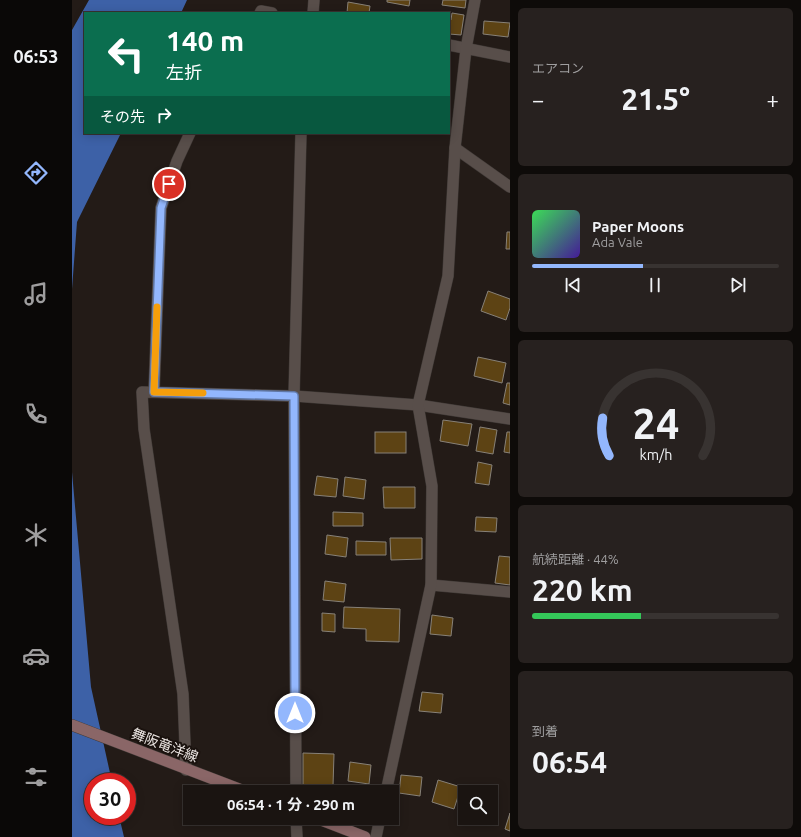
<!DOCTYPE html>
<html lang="ja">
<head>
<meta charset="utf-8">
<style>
  body { margin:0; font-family:Ubuntu,"Noto Sans JP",sans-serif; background:#27211f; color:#f1f3f6; height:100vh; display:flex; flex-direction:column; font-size:15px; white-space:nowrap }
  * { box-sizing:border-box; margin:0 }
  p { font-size:13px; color:#9f9e9f }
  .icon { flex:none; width:22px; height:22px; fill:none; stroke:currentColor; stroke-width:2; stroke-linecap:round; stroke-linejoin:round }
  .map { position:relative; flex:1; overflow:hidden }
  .details { display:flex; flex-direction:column; gap:8px; padding:8px; background:#0e0b09; width:291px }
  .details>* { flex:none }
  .top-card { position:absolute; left:12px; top:12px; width:366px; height:122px; border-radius:0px; box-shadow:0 2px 10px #0003,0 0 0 1px #383331; background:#0b6e4f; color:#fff; overflow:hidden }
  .tools { position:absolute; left:386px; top:785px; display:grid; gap:8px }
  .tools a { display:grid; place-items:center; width:40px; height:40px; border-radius:0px; background:#1a1411; box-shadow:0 2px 10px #0003,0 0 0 1px #383331; font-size:20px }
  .speed { position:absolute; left:12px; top:773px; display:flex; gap:8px; font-size:20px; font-weight:700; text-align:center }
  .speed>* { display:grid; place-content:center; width:52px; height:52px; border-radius:50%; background:#1a1411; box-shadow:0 2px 10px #0003,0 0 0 1px #383331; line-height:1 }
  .speed .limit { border:6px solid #d22; background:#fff; color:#111 }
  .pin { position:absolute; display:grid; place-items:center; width:34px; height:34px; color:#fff; margin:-17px; border:2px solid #fff; border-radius:50%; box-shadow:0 1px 4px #0007 }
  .me { position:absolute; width:44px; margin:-22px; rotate:0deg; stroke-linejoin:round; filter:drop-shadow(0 0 3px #0008) }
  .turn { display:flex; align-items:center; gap:14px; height:84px; padding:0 16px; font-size:18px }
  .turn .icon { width:52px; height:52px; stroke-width:2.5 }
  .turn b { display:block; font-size:28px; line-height:34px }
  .then { display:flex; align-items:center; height:38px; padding:0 16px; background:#0003; gap:8px; font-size:15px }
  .big { font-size:30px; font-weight:700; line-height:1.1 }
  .details .card { flex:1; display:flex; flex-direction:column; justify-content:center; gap:6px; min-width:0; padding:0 14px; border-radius:6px; background:#27211f }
  .details .dial { align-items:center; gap:0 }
  .dial svg { height:104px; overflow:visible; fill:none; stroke:#383331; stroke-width:7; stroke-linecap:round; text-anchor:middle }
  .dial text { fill:#f1f3f6; stroke:none }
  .song { display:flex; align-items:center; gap:12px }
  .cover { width:48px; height:48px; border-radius:6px; background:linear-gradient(135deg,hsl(130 70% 55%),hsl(260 70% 35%)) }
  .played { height:4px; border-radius:2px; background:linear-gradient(90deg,#93b7fd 45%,#383331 45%) }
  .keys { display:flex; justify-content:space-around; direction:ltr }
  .heat { display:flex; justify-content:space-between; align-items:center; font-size:22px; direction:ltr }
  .charge { height:6px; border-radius:3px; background:linear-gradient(90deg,#34c759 44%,#383331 0) }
  .trip { position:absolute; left:111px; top:785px; width:216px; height:40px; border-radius:0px; background:#1a1411; box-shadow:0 2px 10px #0003,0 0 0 1px #383331; font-weight:700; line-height:40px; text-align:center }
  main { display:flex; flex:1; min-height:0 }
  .tabs { display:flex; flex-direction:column; width:72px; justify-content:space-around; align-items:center; background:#0a0807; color:#9f9e9f }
  .tabs .icon { width:28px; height:28px }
  .tabs .current { color:#93b7fd }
  .tabs b { font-size:18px; color:#f1f3f6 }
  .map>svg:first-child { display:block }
</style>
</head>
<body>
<main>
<nav class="tabs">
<b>06:53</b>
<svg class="icon current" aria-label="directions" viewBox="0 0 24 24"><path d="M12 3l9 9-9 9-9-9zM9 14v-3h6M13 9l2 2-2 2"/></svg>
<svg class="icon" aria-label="music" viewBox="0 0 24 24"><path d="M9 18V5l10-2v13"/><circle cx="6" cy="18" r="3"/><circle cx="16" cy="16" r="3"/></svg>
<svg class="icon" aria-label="phone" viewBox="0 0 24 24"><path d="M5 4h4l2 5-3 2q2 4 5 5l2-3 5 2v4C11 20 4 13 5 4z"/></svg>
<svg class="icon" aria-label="climate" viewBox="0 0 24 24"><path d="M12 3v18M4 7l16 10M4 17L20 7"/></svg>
<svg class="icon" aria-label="car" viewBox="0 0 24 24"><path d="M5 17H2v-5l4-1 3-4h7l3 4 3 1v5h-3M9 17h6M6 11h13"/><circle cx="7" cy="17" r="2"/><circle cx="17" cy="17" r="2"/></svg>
<svg class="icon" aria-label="filters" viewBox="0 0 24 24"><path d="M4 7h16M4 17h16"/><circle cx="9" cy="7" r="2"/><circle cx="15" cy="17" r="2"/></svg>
</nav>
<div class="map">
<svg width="438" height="837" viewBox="0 0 438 837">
  <rect width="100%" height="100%" fill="#231b17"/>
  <g fill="#3d61a7">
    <polygon points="17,0 115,0 109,13 13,13 13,133 49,133 5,222 0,289 0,30"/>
    <polygon points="0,472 19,687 40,782 21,782 21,816 47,816 52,837 0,837"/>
  </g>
  <g fill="#5d4314" stroke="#878178">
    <polygon points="315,0 338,0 337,6 315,2"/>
    <polygon points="371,0 394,0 393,8 370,5"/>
    <polygon points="276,2 298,6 297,13 275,13"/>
    <polygon points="380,13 392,15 389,35 377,34 377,20 379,20"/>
    <polygon points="412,21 438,23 436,37 411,34"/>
    <polygon points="435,232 438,232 438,249 434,249"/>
    <polygon points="416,291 438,299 438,308 434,320 409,311"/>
    <polygon points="406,357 434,363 430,383 402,376"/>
    <polygon points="435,383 438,383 438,405 431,403"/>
    <polygon points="371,420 400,424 396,446 368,441"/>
    <polygon points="408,427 425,430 421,454 404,451"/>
    <rect x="303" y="432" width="31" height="21"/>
    <polygon points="435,432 438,432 438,453 432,452"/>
    <polygon points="406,462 420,465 417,485 403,483"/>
    <polygon points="245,476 266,479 264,497 242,495"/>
    <polygon points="273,477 294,480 292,499 271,496"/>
    <polygon points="311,487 343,487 343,508 312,508"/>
    <polygon points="261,512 291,513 291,526 261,526"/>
    <polygon points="404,517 425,518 424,532 403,531"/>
    <polygon points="255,535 276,538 274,557 253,554"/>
    <polygon points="318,538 350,538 350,559 319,560"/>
    <polygon points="284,541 314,542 314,555 284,555"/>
    <polygon points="427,556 438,557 438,585 423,583"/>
    <polygon points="253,581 274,584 272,602 251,600"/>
    <polygon points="272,607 328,609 327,642 294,641 294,629 271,628"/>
    <polygon points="250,613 263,614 263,632 250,631"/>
    <polygon points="360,615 381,618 379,636 358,634"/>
    <polygon points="350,692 371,694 369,713 347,711"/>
    <polygon points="231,753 262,754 261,786 231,785"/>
    <polygon points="278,762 299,765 297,784 276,781"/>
    <polygon points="329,775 350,777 348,796 327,793"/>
    <polygon points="366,780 389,787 382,809 360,802"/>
    <polygon points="438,813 438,831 433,829"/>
  </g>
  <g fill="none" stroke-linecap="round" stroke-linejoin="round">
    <g stroke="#3e3835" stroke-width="12">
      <g id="minor">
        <polyline points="188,13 189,11 200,13"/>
        <polyline points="241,13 242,0"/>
        <polyline points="377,45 438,57"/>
        <polyline points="383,148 438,187"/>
        <polyline points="82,392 89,208 105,161 118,133"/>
        <polyline points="359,585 438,592"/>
        <polyline points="114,770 111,694 72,429 70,392 222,396 346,405 438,419"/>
        <polyline points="224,792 222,396 229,133"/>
        <polyline points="314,792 359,585 360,486 346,405 376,276 383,148 394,49 403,0"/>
        <polyline points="224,818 225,837"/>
        <polyline points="304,837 308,818"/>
      </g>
    </g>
    <g stroke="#3e3835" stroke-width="12">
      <g id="secondary">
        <polyline points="0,725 175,792"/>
        <polyline points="244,818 293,837"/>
      </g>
    </g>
    <use href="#minor" stroke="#584e4a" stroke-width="11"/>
    <use href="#secondary" stroke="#8a6667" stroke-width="11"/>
  </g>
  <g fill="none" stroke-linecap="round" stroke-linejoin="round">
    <g stroke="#6077a4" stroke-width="10">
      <polyline id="route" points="97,184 89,208 82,392 222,396 223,713"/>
    </g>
    <use href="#route" stroke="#93b7fd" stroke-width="7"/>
    <polyline stroke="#f59e0b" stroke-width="7" points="85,307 82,392 131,393"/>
  </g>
  <g text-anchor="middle" stroke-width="4" stroke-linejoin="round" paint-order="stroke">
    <g font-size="14" fill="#ede7e4" stroke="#1a120e">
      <text transform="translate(93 745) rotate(21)" y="5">舞阪竜洋線</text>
    </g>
  </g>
</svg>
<div class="tools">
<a><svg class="icon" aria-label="search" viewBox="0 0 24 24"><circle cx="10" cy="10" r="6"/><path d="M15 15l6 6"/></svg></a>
</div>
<div class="speed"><div class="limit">30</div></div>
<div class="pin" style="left:97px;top:184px;background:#d93025"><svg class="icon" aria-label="arrive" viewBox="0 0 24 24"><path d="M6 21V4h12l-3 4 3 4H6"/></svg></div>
<svg class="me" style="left:223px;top:713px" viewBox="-20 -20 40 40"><circle r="17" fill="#93b7fd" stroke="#fff" stroke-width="3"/><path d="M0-11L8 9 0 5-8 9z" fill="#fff"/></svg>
<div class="trip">06:54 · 1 分 · 290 m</div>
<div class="top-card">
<div class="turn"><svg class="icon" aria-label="left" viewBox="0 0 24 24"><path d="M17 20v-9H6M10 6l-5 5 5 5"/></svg><div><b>140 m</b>左折</div></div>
<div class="then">その先<svg class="icon" aria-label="right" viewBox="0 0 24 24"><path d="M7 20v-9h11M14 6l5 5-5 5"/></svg></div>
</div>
</div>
<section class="details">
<div class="card"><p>エアコン</p>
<div class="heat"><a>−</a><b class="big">21.5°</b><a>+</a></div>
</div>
<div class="card">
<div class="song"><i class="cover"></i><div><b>Paper Moons</b><p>Ada Vale</p></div></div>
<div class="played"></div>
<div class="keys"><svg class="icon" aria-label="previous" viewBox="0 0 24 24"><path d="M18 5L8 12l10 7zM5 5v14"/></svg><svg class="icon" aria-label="pause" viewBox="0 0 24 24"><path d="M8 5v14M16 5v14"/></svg><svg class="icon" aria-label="next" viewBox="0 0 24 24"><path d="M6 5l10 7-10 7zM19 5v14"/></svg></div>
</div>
<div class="card dial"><svg viewBox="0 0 100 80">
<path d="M14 69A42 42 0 1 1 86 69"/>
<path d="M14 69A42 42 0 0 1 9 40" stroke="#93b7fd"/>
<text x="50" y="56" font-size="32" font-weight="700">24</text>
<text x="50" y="72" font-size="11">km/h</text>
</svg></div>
<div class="card"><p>航続距離 · 44%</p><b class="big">220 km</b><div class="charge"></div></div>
<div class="card"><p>到着</p><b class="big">06:54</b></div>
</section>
</main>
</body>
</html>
